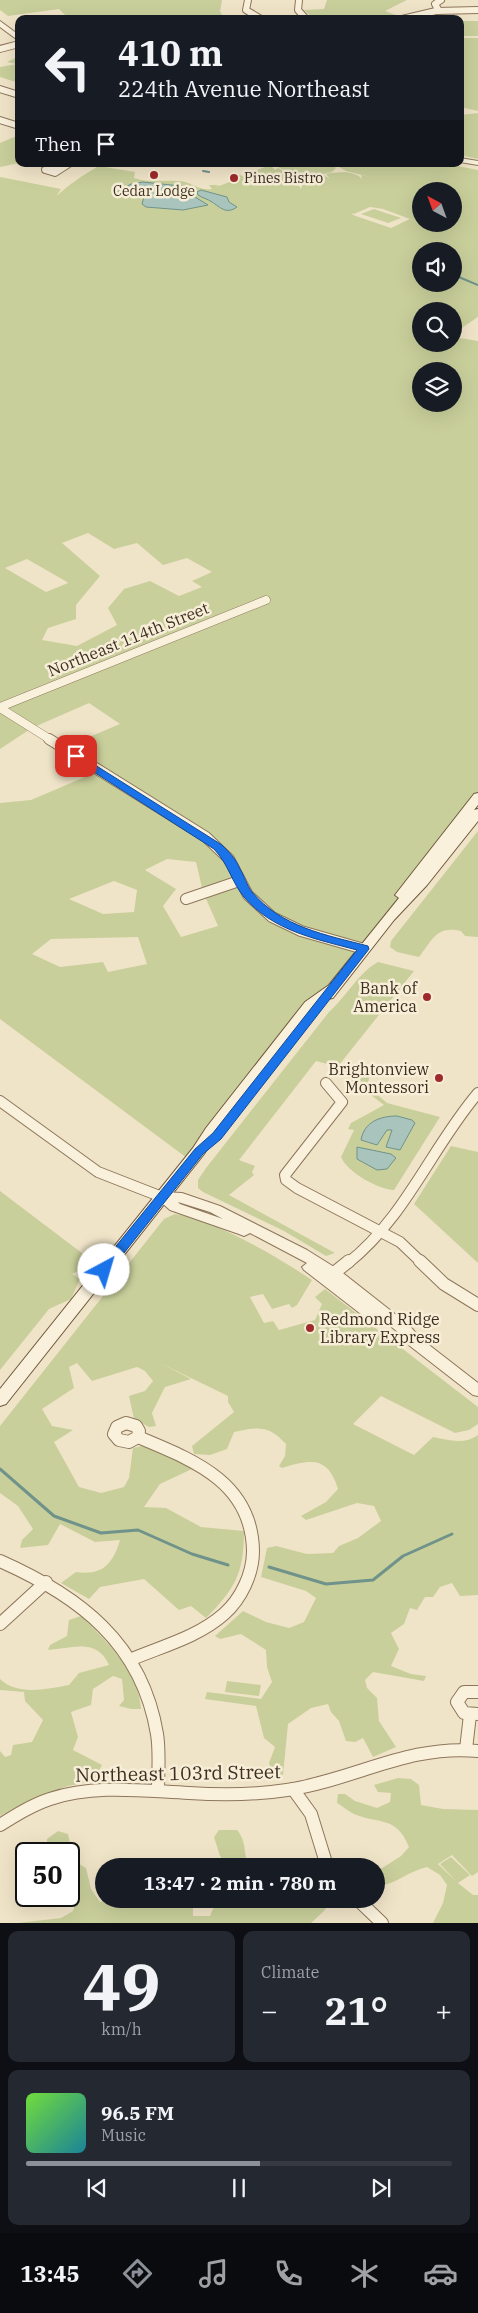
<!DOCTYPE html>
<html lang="en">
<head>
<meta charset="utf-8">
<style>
  body { margin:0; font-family:"IBM Plex Serif",serif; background:#242831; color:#f1f3f6; height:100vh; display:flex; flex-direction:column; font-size:19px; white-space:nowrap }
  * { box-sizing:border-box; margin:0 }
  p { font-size:16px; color:#9ea1a6 }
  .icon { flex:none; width:28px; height:28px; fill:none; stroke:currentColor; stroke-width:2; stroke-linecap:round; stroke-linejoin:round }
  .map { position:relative; height:1923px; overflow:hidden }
  .drawer { display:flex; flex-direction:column; gap:8px; padding:8px; background:#0d0f14; flex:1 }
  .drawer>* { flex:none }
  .banner { position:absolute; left:15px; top:15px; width:449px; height:152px; border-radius:10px; box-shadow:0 5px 20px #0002; background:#171b24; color:#f1f3f6; overflow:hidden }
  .needle { width:32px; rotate:319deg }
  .buttons { position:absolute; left:412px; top:182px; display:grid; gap:10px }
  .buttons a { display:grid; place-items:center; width:50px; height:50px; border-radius:50%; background:#171b24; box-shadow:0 5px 20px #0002; font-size:25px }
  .speed { position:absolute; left:15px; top:1842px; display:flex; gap:10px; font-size:25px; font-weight:700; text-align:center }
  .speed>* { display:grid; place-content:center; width:65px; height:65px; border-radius:50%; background:#171b24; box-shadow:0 5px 20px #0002; line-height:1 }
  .speed .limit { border:2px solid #111; border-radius:8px; background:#fff; color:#111 }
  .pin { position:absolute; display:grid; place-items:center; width:42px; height:42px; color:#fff; margin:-21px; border-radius:10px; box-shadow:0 2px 8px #0006 }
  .me { position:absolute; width:55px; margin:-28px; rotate:39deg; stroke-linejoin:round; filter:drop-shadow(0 0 4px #0008) }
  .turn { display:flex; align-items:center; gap:18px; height:105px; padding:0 20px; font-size:22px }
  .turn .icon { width:65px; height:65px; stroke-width:2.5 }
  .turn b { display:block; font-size:35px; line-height:42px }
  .then { display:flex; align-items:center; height:48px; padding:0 20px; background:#0003; gap:10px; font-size:19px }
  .big { font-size:38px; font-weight:700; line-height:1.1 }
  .drawer .tile { flex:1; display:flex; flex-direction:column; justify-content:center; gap:8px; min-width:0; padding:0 18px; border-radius:10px; background:#242831 }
  .drawer .dial { align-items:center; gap:0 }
  .dial b { font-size:65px; line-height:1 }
  .song { display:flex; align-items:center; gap:15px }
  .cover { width:60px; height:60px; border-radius:8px; background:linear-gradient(135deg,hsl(100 70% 55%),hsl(190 70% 35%)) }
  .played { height:5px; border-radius:2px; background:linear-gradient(90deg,#8c9099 55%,#363941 55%) }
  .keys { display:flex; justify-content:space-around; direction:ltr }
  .heat { display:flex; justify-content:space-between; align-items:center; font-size:28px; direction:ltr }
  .drawer .tiles { flex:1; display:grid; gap:8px; grid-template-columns:1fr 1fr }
  .tile:last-child { grid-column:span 2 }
  .trip { position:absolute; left:95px; top:1858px; width:290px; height:50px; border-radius:25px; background:#171b24; box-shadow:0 5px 20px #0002; font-weight:700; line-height:50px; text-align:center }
  .menu { display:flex; height:80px; justify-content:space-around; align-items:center; background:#090b0e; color:#9ea1a6 }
  .menu .icon { width:35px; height:35px }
  .menu .active { color:#8c9099 }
  .menu b { font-size:22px; color:#f1f3f6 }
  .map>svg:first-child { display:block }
</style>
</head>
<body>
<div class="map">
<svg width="478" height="1923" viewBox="0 0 478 1923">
  <rect width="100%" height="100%" fill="#f0e4c8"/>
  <g fill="#c9cf9b" fill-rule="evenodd">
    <polygon points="0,0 222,0 220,11 224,19 57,19 67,17 59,9 8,16 0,10"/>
    <polygon points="327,0 407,0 385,11 401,17 395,19 314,19 304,10 324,9"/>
    <rect x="460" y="21" width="18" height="15"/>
    <polygon points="460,38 478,38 478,111 460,107"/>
    <polygon points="19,56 19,83 0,77 0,67 17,64 7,62"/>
    <polygon points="478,113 478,159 460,155 460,115"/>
    <polygon points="19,135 19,163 0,167 0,143"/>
    <polygon points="272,164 331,164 336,168 332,172 302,179"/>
    <path d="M334 164H447L478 170V317L454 333V311H421V344H454V337L478 341V797L389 917 332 988 310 1006 191 1161 0 1019V803L31 800 99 771 63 748 120 724 89 703 32 728 0 749V177L61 189 57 195 9 192 58 195C64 188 89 171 99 166L135 172 134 178C149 183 163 180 178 181 191 181 198 191 212 189L209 185H219L216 187 241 178 237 176 240 175 247 178 257 174 252 172 265 167 262 165C266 165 273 166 275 170L278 168 297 178 300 180 298 184 301 189 303 181 324 175 330 179 326 174C337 172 354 170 362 179L361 175 378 179 346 171ZM421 191H454V224L424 225 410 219 391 228 353 215 352 213 354 214 370 207 383 209 421 223ZM421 251H454V284H421ZM421 371H454V404H421ZM88 533 114 549 137 543 163 565 187 558 212 572 192 581 202 587 179 596 150 581 124 589 108 608 117 625 77 646 42 640 48 628 76 619V605L100 576 62 543ZM27 559 67 582 68 583 46 592 5 568ZM167 859 196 862 203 892 218 926 181 937 163 906 176 889 145 870ZM114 881 137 890 134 912 103 914 69 899ZM138 937 147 964 108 972 103 962 60 967 32 954 51 939Z"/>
    <polygon points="374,209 401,218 388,223 361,214"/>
    <path d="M478 831V937L465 936 461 931C437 925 432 940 419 957L397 952 390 947 391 941Z"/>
    <path d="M378 962 414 971 339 1065 370 1075 367 1086 387 1103 440 1117 394 1190C378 1189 348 1173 341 1157L354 1130 348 1129 351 1123 384 1105 346 1076 335 1074 339 1067 316 1061 239 1160 255 1166 252 1172 254 1175 229 1195 335 1253 326 1256 284 1231 203 1192 198 1188V1180L206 1168 329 1012C345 998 360 971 378 962Z"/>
    <polygon points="451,1146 478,1152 478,1263 414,1204"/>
    <polygon points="0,1191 95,1263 72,1274 80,1279 71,1299 49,1309 0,1370"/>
    <path d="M175 1214C214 1219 279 1258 312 1280L297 1305 292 1308 289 1304 272 1309 263 1294 250 1297 264 1323 273 1321 279 1330 315 1320 322 1304 315 1297 325 1289 478 1407V1424L469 1430 455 1433 381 1396 353 1424 414 1455 433 1437C447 1440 465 1445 478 1435V1595L460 1596 452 1583 440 1587 433 1597H425L417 1610 410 1608 404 1624 391 1633 399 1649 391 1666 411 1674 426 1676 424 1681 373 1672 365 1680 367 1688 377 1698 379 1721 396 1747 373 1757 363 1738 355 1742 346 1741 339 1721 331 1712 328 1704 311 1708 288 1724 283 1775 273 1774 269 1763 275 1747 264 1738 256 1706 205 1699 207 1692 261 1699 272 1682 267 1667 266 1650 241 1634 220 1639 215 1636 243 1611 266 1622 289 1628 304 1622 316 1598 306 1591 261 1577 267 1548 276 1546 307 1554 333 1553 339 1546 358 1538 381 1521 374 1506 357 1503 306 1520 301 1516 326 1502 338 1489C328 1456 311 1459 282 1468L279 1466 285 1456 286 1444C268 1425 259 1427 234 1432L227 1449 210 1455 194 1454 192 1446 234 1412 228 1402V1396L160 1363 191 1379 165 1387 152 1413 156 1426 149 1427 134 1419 129 1396 145 1391 153 1381 145 1371 137 1367 92 1381 77 1363 69 1367 74 1388 42 1409 52 1426 73 1430 54 1442 79 1487 101 1493 124 1487 129 1478 133 1448 147 1445 194 1468 160 1484 144 1507 166 1508 201 1527 244 1531C244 1573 235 1589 206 1618L191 1606 179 1610 144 1579 100 1587 89 1599 61 1583 76 1572C102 1576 113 1564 120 1540L95 1542 60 1524 48 1545 20 1548 22 1540 33 1529 18 1506 0 1493V1426L164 1219Z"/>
    <path d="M81 1616C106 1641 139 1671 141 1709H131L119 1706 124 1700 122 1679 113 1676 93 1689 91 1705 71 1712 78 1737 73 1750 102 1765 94 1781C59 1786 30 1798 0 1816V1751L5 1757 11 1755 13 1745 32 1742 43 1720 25 1701 24 1692 0 1690V1679C17 1696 47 1689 69 1685L79 1673 109 1665C97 1638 73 1648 48 1650L50 1645 67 1636 69 1620Z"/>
    <polygon points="227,1681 261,1685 259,1696 225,1692"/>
    <path d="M398 1778 411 1779 419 1785 421 1805 443 1809 478 1810V1872L472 1876 452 1855 438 1864 457 1882 440 1864 451 1857 470 1875 458 1883 473 1895H478V1923H433L443 1903 447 1885 440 1875 427 1867C409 1871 396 1884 376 1887V1872L401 1856 409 1847C396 1815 380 1825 354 1814 348 1811 342 1806 337 1803L338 1794H345L355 1801 377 1808 390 1802 391 1793 378 1792 374 1785Z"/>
    <path d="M219 1830H237C249 1844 241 1856 251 1866H229L220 1856 214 1837Z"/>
    <polygon points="58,1831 68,1834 74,1861 86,1868 91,1889 100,1902 109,1899 193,1899 193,1916 210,1916 217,1899 331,1899 325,1910 311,1923 18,1923 61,1918 73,1911 77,1899 69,1876 69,1854 52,1854 47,1848 47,1839"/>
  </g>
  <g fill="#a9c4bc" stroke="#6f938a">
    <polygon points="143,182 190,187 193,189 192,195 208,205 183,210 146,207 142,204 144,197 142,196 115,193 131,184"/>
    <path d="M201 190 227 197 229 202 237 207C226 215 220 207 212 202 208 199 202 198 198 195L197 192Z"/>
    <path d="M397 1116 412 1120 415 1123 400 1150 386 1147 392 1130H387L377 1145 361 1140C364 1122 380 1116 397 1116Z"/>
    <polygon points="357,1147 391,1154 396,1158 387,1169 377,1170 357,1159"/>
  </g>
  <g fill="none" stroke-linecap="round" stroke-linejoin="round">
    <g stroke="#6f938a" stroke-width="2">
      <polyline points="203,171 209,172"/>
      <polyline points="454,275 478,285"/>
    </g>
    <g stroke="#6f938a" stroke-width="3">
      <polyline points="0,1469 54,1516 101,1533 138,1530 192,1554 228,1565"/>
      <polyline points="269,1567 326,1584 373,1580 403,1556 452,1534"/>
    </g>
    <g stroke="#8d765c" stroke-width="8">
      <g id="minor-far3">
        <polyline points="248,0 246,10 261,19"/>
        <polyline points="299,0 298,10 306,19"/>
        <polyline points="439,11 435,4 441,0"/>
        <polyline points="402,19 436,11 478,10"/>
        <polyline points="0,49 19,44"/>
        <polyline points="0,89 19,95"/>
        <polyline points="0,120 19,126"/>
        <polyline points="62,168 45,170 55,173 69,164"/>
      </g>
    </g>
    <g stroke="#8d765c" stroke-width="9">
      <g id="minor-far2">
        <polyline points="0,707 266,600"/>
        <polyline points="0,708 51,740"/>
      </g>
    </g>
    <g stroke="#8d765c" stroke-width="12">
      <g id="minor-far1">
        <polyline points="49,739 206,837 229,859 248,895 272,917 301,931 364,949"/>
        <polyline points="186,899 239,881"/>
        <polyline points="326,1083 342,1102 285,1175 286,1180 297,1188 400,1242 422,1263"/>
        <polyline points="0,1101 98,1172 162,1197"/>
        <path d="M348 1263C405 1218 432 1147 478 1093"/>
      </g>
    </g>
    <g stroke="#8d765c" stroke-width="14">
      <g id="minor">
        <polyline points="420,1261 444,1284 478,1305"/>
        <polyline points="329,1277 349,1261"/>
        <polygon points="126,1423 136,1426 139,1431 138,1437 129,1442 119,1440 114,1434 117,1427"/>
        <path d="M0 1561C79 1596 142 1643 157 1734 160 1752 158 1772 158 1791"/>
        <polyline points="0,1624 46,1582"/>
        <path d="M132 1659C163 1646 198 1637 224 1614 241 1599 253 1574 253 1551 252 1482 193 1460 138 1437"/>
        <polyline points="478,1692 464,1692 457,1702 464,1713 478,1714"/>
        <polyline points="466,1749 470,1715"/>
        <polyline points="293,1789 311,1814 327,1866"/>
        <path d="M0 1825C16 1815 32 1805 50 1799 94 1784 144 1791 189 1793 222 1795 255 1795 287 1790 354 1780 409 1744 478 1751"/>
        <polyline points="357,1899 382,1923"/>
      </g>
    </g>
    <g stroke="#8d765c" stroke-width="2">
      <g id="tertiary">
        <polygon points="0,21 19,35 19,41 0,27"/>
        <polygon points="460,158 478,161 478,165 460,162"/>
        <path d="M162 1192 182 1193 220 1206 307 1250 339 1270 409 1325 420 1338 478 1383V1396L473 1395 410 1346 399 1333 377 1315 371 1319 366 1318 304 1270 302 1267 307 1263 250 1233 244 1236 239 1234 170 1210 155 1197 157 1194ZM178 1202 210 1212 223 1219 180 1204Z"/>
      </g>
    </g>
    <g stroke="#6f573f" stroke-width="2">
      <polygon id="secondary" points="478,793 478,805 474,810 478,809 478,821 427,885 394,920 333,998 327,999 315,1008 217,1133 204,1154 6,1404 0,1406 0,1389 193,1148 206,1128 305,1002 329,985 399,898 395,895 474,794"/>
    </g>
    <use href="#minor-far3" stroke="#faf1dc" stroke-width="6"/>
    <use href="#minor-far2" stroke="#faf1dc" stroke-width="8"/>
    <use href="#minor-far1" stroke="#faf1dc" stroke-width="10"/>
    <use href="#minor" stroke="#faf1dc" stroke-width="12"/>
    <use href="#tertiary" fill="#faf1dc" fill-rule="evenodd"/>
    <use href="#secondary" fill="#faf1dc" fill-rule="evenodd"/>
  </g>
  <path fill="#1a73e8" stroke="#114b97" d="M76 753 222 845C229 852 236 859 240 869 245 877 246 884 252 892 281 927 326 935 368 946L369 949 221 1139 203 1154 108 1273H99L97 1270 99 1267 195 1149 213 1133 357 950C316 939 273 931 244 897 231 881 229 865 214 849L72 758 71 756Z"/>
  <g fill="#9e2a2b" stroke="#f7eed8" stroke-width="2">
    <circle cx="154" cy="175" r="5"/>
    <circle cx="234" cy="178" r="5"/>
    <circle cx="427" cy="997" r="5"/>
    <circle cx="439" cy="1078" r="5"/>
    <circle cx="310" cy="1328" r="5"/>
  </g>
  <g text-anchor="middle" stroke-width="5" stroke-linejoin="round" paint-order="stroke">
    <g font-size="14" fill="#3d2e20" stroke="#f7eed8" text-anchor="start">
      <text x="244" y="183">Pines Bistro</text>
      <text x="154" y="196" text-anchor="middle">Cedar Lodge</text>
    </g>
    <g font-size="16" fill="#3d2e20" stroke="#f7eed8">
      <text transform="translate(128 639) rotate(-22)" y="6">Northeast 114th Street</text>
    </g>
    <g font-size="16" fill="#3d2e20" stroke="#f7eed8" text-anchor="end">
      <text x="417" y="994">Bank of<tspan x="417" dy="18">America</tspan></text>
      <text x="429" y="1075">Brightonview<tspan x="429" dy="18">Montessori</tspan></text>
      <text x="320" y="1325" text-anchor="start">Redmond Ridge<tspan x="320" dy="18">Library Express</tspan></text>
    </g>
    <g font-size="19" fill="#3d2e20" stroke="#f7eed8">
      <text transform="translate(178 1773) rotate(-1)" y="7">Northeast 103rd Street</text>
    </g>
  </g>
</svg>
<div class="buttons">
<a><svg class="needle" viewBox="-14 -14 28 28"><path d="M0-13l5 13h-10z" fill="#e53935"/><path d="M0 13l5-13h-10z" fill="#9ea1a6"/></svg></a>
<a><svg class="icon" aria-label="sound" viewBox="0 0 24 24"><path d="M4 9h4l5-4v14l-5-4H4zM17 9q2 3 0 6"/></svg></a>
<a><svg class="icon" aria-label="search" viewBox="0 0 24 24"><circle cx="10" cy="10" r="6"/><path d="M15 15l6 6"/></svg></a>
<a><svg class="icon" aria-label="layers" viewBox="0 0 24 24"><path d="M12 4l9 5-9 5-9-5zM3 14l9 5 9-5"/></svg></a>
</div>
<div class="speed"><div class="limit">50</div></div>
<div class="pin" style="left:76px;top:756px;background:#d93025"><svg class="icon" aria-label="arrive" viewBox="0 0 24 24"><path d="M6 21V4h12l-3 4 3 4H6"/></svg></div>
<svg class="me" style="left:104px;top:1270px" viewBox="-20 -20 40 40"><circle r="19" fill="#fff"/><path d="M0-13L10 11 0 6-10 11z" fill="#1a73e8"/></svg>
<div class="trip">13:47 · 2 min · 780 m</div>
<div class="banner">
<div class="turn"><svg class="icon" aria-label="left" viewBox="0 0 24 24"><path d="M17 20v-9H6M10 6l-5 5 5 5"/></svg><div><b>410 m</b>224th Avenue Northeast</div></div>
<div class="then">Then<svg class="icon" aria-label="arrive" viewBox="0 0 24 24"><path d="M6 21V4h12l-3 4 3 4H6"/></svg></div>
</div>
</div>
<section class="drawer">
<div class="tiles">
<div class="tile dial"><b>49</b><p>km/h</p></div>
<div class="tile"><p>Climate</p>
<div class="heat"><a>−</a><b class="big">21°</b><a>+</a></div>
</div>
<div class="tile">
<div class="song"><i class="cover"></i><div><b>96.5 FM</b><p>Music</p></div></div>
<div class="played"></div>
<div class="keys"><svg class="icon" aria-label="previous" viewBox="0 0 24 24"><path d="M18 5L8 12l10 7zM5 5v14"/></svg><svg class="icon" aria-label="pause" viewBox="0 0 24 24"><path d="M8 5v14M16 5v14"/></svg><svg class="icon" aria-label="next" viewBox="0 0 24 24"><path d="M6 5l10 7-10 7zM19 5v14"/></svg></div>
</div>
</div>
</section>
<nav class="menu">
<b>13:45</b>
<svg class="icon active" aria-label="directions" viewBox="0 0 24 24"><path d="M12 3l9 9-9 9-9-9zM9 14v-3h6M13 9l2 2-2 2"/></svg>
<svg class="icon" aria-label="music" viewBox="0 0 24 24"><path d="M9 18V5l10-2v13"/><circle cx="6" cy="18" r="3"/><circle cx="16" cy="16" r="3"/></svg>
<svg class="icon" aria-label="phone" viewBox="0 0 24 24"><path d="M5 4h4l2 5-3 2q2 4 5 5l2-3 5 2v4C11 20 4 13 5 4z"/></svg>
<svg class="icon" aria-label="climate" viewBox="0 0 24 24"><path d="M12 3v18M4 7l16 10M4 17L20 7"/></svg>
<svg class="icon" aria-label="car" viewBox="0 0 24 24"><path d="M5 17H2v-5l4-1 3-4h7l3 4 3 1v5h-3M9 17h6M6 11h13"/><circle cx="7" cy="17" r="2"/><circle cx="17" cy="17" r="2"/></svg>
</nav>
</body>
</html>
